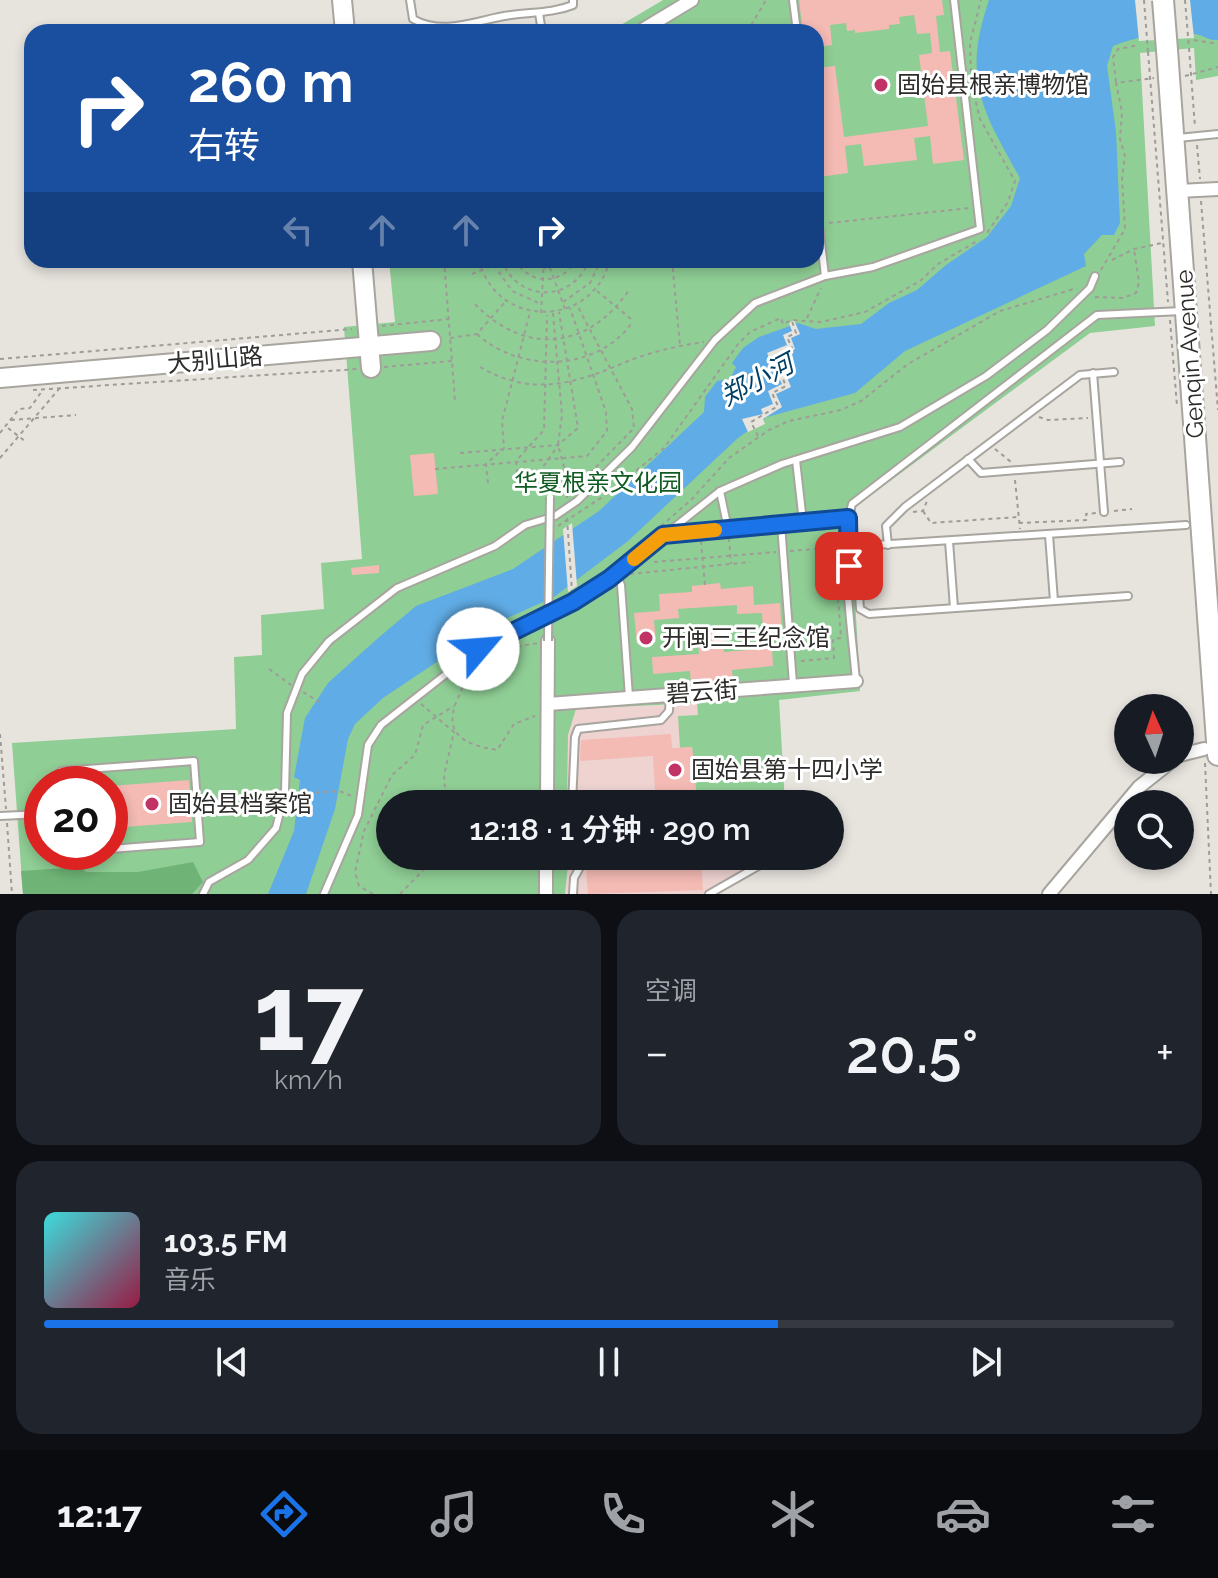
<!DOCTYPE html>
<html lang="zh">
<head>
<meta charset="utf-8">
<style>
  body { margin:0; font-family:Raleway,"Noto Sans SC",sans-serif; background:#20242c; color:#f1f3f6; height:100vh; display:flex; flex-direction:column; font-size:30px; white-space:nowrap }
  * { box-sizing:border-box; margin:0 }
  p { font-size:26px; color:#9ea1a6 }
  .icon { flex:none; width:44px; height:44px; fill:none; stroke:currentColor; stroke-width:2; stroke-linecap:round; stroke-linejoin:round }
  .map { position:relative; height:894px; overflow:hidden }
  .details { display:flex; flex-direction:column; gap:16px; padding:16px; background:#0d0f14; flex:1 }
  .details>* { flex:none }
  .top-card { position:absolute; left:24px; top:24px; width:800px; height:244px; border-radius:24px; box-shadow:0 4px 12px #0003; background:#1a4fa0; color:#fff; overflow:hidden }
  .needle { width:52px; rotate:357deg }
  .tools { position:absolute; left:1114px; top:694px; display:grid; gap:16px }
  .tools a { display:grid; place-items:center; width:80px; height:80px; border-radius:50%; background:#171b24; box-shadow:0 4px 12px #0003; font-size:40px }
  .speed { position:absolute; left:24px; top:766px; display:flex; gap:16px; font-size:40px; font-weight:700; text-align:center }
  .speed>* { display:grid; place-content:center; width:104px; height:104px; border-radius:50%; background:#171b24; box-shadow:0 4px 12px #0003; line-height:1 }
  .speed .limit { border:12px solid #d22; background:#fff; color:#111 }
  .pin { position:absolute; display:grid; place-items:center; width:68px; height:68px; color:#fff; margin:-34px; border-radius:16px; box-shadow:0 4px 12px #0006 }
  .me { position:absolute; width:88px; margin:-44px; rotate:63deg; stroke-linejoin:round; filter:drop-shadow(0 0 6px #0008) }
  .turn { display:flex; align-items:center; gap:28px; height:168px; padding:0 32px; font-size:36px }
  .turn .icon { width:104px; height:104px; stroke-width:2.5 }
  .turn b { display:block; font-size:56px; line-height:68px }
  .lanes { display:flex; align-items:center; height:76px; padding:0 32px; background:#0003; justify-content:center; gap:40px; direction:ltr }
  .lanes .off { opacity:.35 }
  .big { font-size:60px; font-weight:600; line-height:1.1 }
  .details .tile { flex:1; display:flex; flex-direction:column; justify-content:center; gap:12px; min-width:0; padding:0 28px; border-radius:24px; background:#20242c }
  .details .dial { align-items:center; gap:0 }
  .dial b { font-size:104px; line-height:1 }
  .song { display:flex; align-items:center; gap:24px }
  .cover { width:96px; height:96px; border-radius:12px; background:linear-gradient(135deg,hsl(180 70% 55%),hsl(340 70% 35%)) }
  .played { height:8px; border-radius:4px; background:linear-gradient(90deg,#1a73e8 65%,#363941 65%) }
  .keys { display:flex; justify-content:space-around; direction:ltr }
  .heat { display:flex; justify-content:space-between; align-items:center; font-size:44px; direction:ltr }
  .details .tiles { flex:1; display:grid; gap:16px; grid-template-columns:1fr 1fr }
  .tile:last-child { grid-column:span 2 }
  .trip { position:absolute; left:376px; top:790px; width:468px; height:80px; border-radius:40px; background:#171b24; box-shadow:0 4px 12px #0003; font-weight:600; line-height:80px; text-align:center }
  .dock { display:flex; height:128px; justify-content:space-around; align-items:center; background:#090b0e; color:#9ea1a6 }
  .dock .icon { width:56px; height:56px }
  .dock .selected { color:#1a73e8 }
  .dock b { font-size:36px; color:#f1f3f6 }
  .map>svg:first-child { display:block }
</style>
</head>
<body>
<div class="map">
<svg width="1218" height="894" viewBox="0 0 1218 894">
  <rect width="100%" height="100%" fill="#e7e4de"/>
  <g fill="#eed3d1">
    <polygon points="779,700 785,804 567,804 568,735 575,709"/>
    <polygon points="569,856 783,856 718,894 565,894"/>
  </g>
  <g fill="#8fce95" fill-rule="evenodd">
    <path d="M663 0H1218V76L1196 80 1194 48 1140 53 1155 326 1090 333 855 507 853 560 860 691 779 700 785 804H697L692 747 680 748 678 716 698 715 697 703 576 709 568 735 567 804H390V856H569L565 894H23L12 743 236 729 234 657 262 655 261 615 324 609 321 563 362 559 344 327 395 322 389 260H816V32H609ZM42 784H110V852H42Z"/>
    <path d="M701 856H771C747 870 727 861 701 862Z"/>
  </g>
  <polygon fill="#6fb476" points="193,862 203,882 192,894 23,894 21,871 81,867 86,872 138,872"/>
  <path fill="#60ace6" d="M989 0H1218V40C1208 41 1204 35 1194 34 1169 31 1137 36 1113 46L1107 66 1116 132 1120 223 1114 235H1102L1084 254 1086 266 905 351 855 393 767 417 738 438 628 541 554 597 492 625 383 698 355 724 348 739 335 809 306 894H268L294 831 300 780 294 777 305 718 328 683 377 639 416 606 513 569 599 511 704 412 705 397 717 381 730 379 736 367 732 363 743 348 759 337 798 323 816 329 861 324 889 303 917 290 946 265 987 237 1011 206 1020 178C982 110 962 79 989 0Z"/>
  <g fill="#e7e4de">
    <polygon points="1135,0 1190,0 1194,38 1139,41"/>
    <polygon points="794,320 800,334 791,338 795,349 779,358 791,387 776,394 782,407 763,419 765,424 748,432 742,419 763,414 761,409 773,404 768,391 782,384 767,353 787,345 783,335 792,331 789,323"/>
    <polygon points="572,523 577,586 568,592 563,529"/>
  </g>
  <g fill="#f4bab4">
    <polygon points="799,0 942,0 944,15 936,16 940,52 950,51 964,160 933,164 930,136 914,138 917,160 864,166 861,144 845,146 848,173 819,177 816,68 835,66 844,137 928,126 919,55 932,53 930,33 917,34 914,15 899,17 900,24 889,25 889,29 855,33 855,30 847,31 846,23 830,25 832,45 816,47 816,30 803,32"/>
    <polygon points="434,453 438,494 414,496 410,455"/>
    <polygon points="379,565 379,573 352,575 351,568"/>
    <polygon points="720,583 721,589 753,586 754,605 780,603 782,632 763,633 762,613 737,614 737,605 678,609 679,618 654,620 656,642 637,644 634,613 660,611 659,594 692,592 692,586"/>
    <polygon points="722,626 724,652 772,648 773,666 732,670 733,681 691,684 690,671 653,674 652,657 699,654 697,628"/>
    <polygon points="671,734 672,748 692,747 697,804 583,804 582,796 655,791 653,756 580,761 581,740"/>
    <polygon points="97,774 98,784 74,784 73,776"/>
    <polygon points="189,780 192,822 110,828 110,786"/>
    <polygon points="658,856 701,856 703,890 588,894 586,870 659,865"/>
  </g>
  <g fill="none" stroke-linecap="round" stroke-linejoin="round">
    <g stroke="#a8a59f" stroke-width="10">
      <g id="lane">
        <path d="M410 0 413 19C445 37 478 19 511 15 533 12 553 13 573 5V0"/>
        <polyline points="793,0 797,32"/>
        <polyline points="539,13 542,32"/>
        <polyline points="1178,138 1218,134"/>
        <polyline points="816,200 825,276"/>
        <polyline points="1093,373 1104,512"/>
        <polyline points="968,459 981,473 1120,462"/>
        <polyline points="796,460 803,522"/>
        <polyline points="720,491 728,529"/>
        <polyline points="781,524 793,684"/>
        <polyline points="663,535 848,518"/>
        <polyline points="1049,535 1054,601"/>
        <polyline points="949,541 954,608"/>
        <polyline points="888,545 886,526 905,507 1080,375 1114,372"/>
        <polyline points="616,574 621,585 629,697"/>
        <polyline points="1128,596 869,614 860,609 856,551 859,546 1186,525"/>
        <path d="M856 681C852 631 839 551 852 504L1097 315 1182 311"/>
        <polyline points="62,784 61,771 194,761 200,842 110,849"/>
        <polyline points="572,804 575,737 578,729 661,720 669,711 670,695"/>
        <polyline points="0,816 42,814"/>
        <polyline points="203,894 209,882 248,860 276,828 285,792 287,713 302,674 329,641 397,588 495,546 525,525 555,516 577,501 632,447 715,340 755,303 825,276 873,267 980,229 954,0"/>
        <polyline points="324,894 358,815 368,745 381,725 478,649 573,602 609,579 720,491 782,464 900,427 986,376 1047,330 1090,288 1095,276"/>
        <polyline points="573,894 574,878 586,856"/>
        <polyline points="709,894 776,856"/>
      </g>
    </g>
    <g stroke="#a8a59f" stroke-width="16">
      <g id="street">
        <polyline points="639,32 692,0"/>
        <polyline points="1178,191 1218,189"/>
        <polyline points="548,704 856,681"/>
        <polyline points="1180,755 1204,749"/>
        <polyline points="547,804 548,641"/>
        <polyline points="546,894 546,856"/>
        <polyline points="1049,894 1139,787 1173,760"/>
      </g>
    </g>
    <g stroke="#a8a59f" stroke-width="22">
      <g id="secondary">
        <polyline points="342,0 345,32"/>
        <polyline points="362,260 371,368"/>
        <polyline points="0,378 431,341"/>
      </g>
    </g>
    <g stroke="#a8a59f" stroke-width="24">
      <polyline id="primary" points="1167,50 1218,755"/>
    </g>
    <g stroke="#9f9c98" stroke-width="2" stroke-dasharray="4 4" stroke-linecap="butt">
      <polyline points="747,32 766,0"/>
      <polyline points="1194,40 1218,44"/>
      <polyline points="1189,48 1195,127"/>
      <polyline points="1148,52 1168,302"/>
      <polyline points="971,72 970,43 981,0"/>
      <polyline points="1185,76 1218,67"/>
      <polyline points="1116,82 1113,57 1118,49 1139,45"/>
      <polyline points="974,94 980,119 1015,181 1008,202 987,233"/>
      <polyline points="1197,145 1200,179"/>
      <polyline points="1201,201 1218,410"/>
      <polyline points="829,223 970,208"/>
      <polyline points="444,260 455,401"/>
      <path d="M479 260C496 329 592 329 610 260"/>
      <path d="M502 260C517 303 574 303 589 260"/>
      <path d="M515 260C530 286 562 285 576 260"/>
      <polyline points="528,260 547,269 565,260"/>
      <polyline points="547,260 565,309"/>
      <polyline points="672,260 680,346"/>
      <polyline points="714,260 733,265 746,260"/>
      <polyline points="1112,260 1134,249 1162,243"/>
      <polyline points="494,265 512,291 541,304"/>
      <polyline points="1101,270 1125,229 1122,179 1125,156 1120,139 1122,112 1116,83 1154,78"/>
      <polyline points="472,274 506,260"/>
      <polyline points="597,291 631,319"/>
      <polyline points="1095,297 1123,298 1136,293 1139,282 1134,249"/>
      <polyline points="563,302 590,283 601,260"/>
      <path d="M475 304C525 356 588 350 629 290"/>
      <polyline points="541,313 544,260"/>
      <polyline points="553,313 562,415 558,445 567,477 567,498"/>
      <polyline points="807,318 821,288"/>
      <polyline points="1170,320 1177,406"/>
      <polyline points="382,326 449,319"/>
      <path d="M477 334C519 373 596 372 631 324"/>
      <polyline points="450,338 477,334 505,302"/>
      <polyline points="0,359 352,329"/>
      <polyline points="384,367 452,361"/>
      <path d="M480 367C530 396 571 385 621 364 646 353 676 346 704 342"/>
      <polyline points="33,390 358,369"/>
      <polyline points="1039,417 1048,420 1088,418"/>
      <polyline points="11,420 76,415"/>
      <polyline points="8,428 26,442"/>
      <polyline points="0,433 19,409 30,408 42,391"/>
      <polyline points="758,436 751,422 778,406 772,393 786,386 773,356 792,348 787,337 796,333 792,321"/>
      <polyline points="995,449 1011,462"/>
      <polyline points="460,453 558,445 578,428 559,312"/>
      <polyline points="0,458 59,389"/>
      <polyline points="435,469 587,456 607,431 606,412 570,308"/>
      <polyline points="534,479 558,446"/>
      <polyline points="543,480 589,474 634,428 632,409 577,305"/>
      <polyline points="1015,480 1020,529"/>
      <polyline points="518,481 516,461 544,430 547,315"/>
      <polyline points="488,483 486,464 504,448 502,421 530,312"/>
      <polyline points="923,511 931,523 1018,517"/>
      <polyline points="1114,511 1132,509"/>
      <polyline points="913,512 923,511 927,501"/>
      <polyline points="1019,523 1087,520 1086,514 1096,513"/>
      <polyline points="558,526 610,492 664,448 738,344 750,332 781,318 783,324 792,320 821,322 865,312 920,281 938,264 979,240"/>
      <polyline points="661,526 691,500 729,458 769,430 789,421 841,410 861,401 908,364 1000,311 1077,288"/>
      <polyline points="729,538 731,564"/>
      <polyline points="701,541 705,585"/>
      <polyline points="790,551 839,547"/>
      <polyline points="654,562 776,552"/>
      <polyline points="630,574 750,562"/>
      <polyline points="801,661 834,658 833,639 841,638 837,585"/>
      <path d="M474 666C451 709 432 740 497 750L514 724 535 716"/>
      <polyline points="269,669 291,685"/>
      <polyline points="467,670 504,649 538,643"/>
      <polyline points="303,692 321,703"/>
      <polyline points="421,704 454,732 444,775 446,804"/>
      <polyline points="0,734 6,809"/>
      <polyline points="1205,763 1211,894"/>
      <polyline points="292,794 339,791 352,796"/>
      <polyline points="7,823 12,894"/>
      <polyline points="373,894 359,886 355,872 364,831 392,775 415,755 423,725 454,706"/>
      <polyline points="400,894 437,856"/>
    </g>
    <use href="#lane" stroke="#fff" stroke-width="6"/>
    <use href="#street" stroke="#fff" stroke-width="12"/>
    <use href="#secondary" stroke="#fff" stroke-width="18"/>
    <use href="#primary" stroke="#fff" stroke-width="20"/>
    <g stroke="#a8a59f" stroke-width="10" stroke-linecap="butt">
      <polyline id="lane-bridge" points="548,641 550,497"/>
    </g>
    <g stroke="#a8a59f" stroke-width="24" stroke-linecap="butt">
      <polyline id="primary-bridge" points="1163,0 1167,50"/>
    </g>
    <g stroke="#9f9c98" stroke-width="2" stroke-dasharray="4 4" stroke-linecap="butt">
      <polyline points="1144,0 1148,52"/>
      <polyline points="1185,0 1189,48"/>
      <polyline points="567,518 572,591"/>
    </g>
    <use href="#lane-bridge" stroke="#fff" stroke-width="6"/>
    <use href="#primary-bridge" stroke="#fff" stroke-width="20"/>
  </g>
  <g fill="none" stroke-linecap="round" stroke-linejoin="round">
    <g stroke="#114b97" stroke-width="20">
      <polyline id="route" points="478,649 573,602 609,579 663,535 848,518 849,566"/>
    </g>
    <use href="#route" stroke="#1a73e8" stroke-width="14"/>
    <polyline stroke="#f59e0b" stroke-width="14" points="634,559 663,535 715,530"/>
  </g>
  <g fill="#c03364" stroke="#fff" stroke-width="3">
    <circle cx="881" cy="85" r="8"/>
    <circle cx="646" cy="638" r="8"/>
    <circle cx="675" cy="770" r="8"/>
    <circle cx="152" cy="804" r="8"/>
  </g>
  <g text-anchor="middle" stroke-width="6" stroke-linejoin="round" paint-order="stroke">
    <g font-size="24" fill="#2d2c2a" stroke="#fff" text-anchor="start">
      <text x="897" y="93">固始县根亲博物馆</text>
      <text x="662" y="646">开闽三王纪念馆</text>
      <text x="691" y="778">固始县第十四小学</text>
      <text x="168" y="812">固始县档案馆</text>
    </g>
    <g font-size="24" fill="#2d2c2a" stroke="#fff">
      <text transform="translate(1190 354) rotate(-94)" y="8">Genqin Avenue</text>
      <text transform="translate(215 360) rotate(-5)" y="8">大别山路</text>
      <text transform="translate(702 692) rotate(-4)" y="8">碧云街</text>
    </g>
    <g font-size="24" fill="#0f5b21" stroke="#fff">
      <text x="598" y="491">华夏根亲文化园</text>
    </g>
    <g font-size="26" font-style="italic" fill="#003f65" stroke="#fff">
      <text transform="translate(757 380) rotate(-28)" y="9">郑小河</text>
    </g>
  </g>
</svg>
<div class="tools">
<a><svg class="needle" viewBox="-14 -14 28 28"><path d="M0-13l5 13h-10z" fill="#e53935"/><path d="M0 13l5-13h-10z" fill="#9ea1a6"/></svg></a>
<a><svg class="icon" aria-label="search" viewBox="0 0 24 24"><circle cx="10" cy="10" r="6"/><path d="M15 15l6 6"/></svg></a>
</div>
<div class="speed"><div class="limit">20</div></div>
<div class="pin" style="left:849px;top:566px;background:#d93025"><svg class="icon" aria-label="arrive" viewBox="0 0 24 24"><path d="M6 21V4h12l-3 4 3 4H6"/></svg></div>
<svg class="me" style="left:478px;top:649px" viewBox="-20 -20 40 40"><circle r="19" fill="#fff"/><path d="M0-13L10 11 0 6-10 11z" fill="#1a73e8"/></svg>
<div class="trip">12:18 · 1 分钟 · 290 m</div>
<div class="top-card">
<div class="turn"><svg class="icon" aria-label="right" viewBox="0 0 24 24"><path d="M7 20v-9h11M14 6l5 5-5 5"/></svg><div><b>260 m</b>右转</div></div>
<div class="lanes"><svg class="icon off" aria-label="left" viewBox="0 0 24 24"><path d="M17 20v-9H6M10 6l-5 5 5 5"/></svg><svg class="icon off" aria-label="ahead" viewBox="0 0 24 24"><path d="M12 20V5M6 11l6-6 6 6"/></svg><svg class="icon off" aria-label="ahead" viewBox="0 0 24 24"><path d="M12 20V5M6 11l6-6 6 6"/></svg><svg class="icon" aria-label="right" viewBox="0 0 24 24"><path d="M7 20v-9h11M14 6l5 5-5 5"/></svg></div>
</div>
</div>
<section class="details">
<div class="tiles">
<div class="tile dial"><b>17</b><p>km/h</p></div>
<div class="tile"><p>空调</p>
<div class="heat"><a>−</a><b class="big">20.5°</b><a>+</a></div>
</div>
<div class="tile">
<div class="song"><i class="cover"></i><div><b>103.5 FM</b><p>音乐</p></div></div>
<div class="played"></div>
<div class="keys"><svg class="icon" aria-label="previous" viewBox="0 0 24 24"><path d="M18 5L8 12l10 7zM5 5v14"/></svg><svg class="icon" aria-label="pause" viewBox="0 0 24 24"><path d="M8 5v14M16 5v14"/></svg><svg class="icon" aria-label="next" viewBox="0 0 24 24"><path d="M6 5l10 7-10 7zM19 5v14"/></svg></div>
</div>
</div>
</section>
<nav class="dock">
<b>12:17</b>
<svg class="icon selected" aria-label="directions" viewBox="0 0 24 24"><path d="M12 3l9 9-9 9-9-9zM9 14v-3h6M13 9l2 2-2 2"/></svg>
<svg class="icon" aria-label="music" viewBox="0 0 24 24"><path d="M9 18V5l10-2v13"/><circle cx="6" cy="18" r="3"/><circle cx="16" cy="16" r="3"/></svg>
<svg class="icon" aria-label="phone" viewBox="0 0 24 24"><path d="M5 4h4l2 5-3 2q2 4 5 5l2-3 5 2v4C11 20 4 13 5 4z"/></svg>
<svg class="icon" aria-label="climate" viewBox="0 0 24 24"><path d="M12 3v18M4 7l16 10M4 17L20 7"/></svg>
<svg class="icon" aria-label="car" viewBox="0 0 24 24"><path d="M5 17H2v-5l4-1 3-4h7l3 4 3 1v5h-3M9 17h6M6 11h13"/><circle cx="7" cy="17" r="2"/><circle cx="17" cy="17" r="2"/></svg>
<svg class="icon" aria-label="filters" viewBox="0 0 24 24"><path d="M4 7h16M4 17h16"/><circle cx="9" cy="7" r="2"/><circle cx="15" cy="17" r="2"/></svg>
</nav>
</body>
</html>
